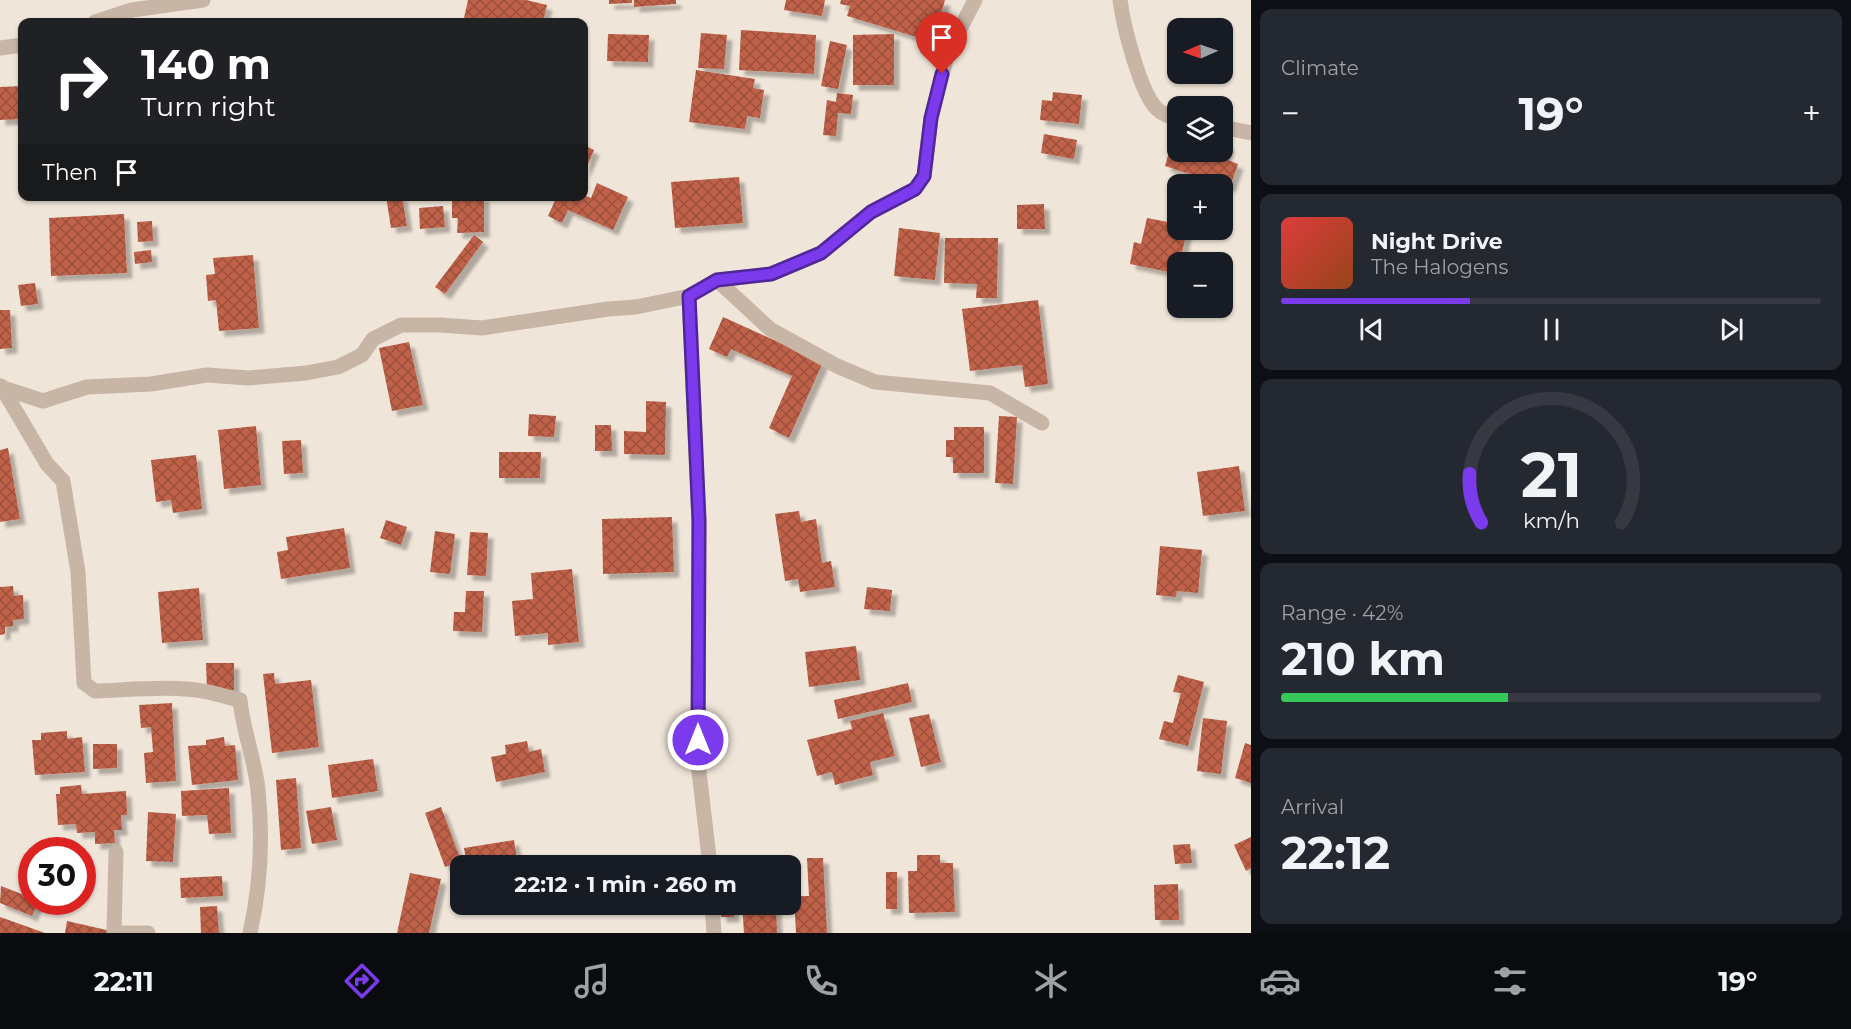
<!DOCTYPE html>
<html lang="en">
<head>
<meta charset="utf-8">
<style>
	:root { --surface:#171b24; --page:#242831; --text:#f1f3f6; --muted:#9ea1a6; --line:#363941; --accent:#7c3aed }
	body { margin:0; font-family:Montserrat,sans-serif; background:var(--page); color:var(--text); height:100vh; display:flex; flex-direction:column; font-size:22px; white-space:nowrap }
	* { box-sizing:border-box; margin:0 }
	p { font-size:20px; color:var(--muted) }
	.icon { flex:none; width:33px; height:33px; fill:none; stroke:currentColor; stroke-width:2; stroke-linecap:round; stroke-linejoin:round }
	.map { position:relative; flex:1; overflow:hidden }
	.details { display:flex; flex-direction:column; gap:9px; padding:9px; background:#0d0f14; width:600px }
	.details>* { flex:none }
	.guide { position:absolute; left:18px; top:18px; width:570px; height:183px; border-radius:12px; box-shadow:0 2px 4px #0004; background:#202124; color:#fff; overflow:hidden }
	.needle { width:39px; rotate:268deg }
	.fabs { position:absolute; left:1167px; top:18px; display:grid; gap:12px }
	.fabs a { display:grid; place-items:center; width:66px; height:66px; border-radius:12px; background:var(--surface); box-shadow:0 2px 4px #0004; font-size:30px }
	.speed { position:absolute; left:18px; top:837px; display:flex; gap:12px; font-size:30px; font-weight:700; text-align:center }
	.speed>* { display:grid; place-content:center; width:78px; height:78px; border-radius:50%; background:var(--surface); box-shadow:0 2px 4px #0004; line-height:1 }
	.speed .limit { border:9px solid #d22; background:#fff; color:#111 }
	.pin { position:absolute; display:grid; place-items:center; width:51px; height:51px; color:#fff; margin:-62px -26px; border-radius:50% 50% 50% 0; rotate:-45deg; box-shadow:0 0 6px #0007 }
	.pin .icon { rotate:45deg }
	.me { position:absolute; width:66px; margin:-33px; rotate:0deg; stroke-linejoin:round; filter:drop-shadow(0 0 4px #0008) }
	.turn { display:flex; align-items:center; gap:21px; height:126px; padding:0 24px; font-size:27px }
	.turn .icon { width:78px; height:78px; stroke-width:2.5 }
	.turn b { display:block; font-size:42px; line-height:51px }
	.then { display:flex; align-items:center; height:57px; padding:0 24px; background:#0003; gap:12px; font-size:22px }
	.big { font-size:45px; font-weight:700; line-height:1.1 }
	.details .card { flex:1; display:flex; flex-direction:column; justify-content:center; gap:9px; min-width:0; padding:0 21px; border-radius:12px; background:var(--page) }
	.details .dial { align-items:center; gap:0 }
	.dial svg { height:156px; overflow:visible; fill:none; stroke:var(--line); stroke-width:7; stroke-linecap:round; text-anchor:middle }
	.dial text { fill:var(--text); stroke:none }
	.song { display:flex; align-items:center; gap:18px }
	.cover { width:72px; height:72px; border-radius:9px; background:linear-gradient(135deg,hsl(0 70% 55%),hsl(20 70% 35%)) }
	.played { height:6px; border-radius:3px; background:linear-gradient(90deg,var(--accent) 35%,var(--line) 35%) }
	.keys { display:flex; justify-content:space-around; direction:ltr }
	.heat { display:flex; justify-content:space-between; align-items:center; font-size:33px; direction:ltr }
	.charge { height:9px; border-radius:4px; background:linear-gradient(90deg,#34c759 42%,var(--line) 0) }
	.trip { position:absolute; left:450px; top:855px; width:351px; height:60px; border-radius:12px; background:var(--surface); box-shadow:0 2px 4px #0004; font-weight:700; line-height:60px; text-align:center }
	.dock { display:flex; height:96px; justify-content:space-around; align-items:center; background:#090b0e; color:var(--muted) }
	.dock .icon { width:42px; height:42px }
	.dock .current { color:var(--accent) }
	.dock b { font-size:27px; color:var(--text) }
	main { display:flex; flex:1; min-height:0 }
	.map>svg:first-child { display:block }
</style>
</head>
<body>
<main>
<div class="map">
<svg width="1251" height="933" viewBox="0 0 1251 933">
	<defs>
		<pattern id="building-cross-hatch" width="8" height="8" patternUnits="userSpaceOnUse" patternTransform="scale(1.5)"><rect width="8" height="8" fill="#c06248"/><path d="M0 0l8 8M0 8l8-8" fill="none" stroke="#9d513c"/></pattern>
		<filter id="shadow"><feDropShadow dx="5.5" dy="5.5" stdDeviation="1.5" flood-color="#0004"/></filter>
	</defs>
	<rect width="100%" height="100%" fill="#f0e5d9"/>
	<path fill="url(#building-cross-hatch)" filter="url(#shadow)" d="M 468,0 L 526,0 L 547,5 L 543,22 L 484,22 L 464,18 Z
		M 609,0 L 632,0 L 632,3 L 609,4 Z
		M 634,0 L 676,0 L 676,4 L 634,7 Z
		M 786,0 L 825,0 L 822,16 L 784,10 Z
		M 841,0 L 945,0 L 937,28 L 924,24 L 920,38 L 847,16 L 850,6 L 840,4 Z
		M 741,30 L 816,35 L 814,74 L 739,70 Z
		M 701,33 L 727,35 L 724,69 L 698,68 Z
		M 608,34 L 649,35 L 648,62 L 607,61 Z
		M 894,34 L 894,85 L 853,85 L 853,35 Z
		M 830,41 L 847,45 L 838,89 L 821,86 Z
		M 696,70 L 755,79 L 753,88 L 764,90 L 760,118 L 747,116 L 745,129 L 689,122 Z
		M 22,86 L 22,119 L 0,120 L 0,87 Z
		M 1053,92 L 1082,95 L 1079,124 L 1040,120 L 1042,100 L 1052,101 Z
		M 837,93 L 853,95 L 851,114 L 838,113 L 836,136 L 823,135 L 827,100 L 836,102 Z
		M 1044,134 L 1077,140 L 1074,159 L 1041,153 Z
		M 1172,141 L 1178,143 L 1178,152 L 1210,153 L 1222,152 L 1222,143 L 1229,145 L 1225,159 L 1238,164 L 1230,187 L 1165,166 Z
		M 584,145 L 594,150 L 584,173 Z
		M 739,177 L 743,223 L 675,228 L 671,182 Z
		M 597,183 L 628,197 L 613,230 L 568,210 L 562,223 L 548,216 L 557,196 L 584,196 L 584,195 L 591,198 Z
		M 386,196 L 402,196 L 407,226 L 391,228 Z
		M 458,196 L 484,196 L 484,232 L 457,233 L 458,218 L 452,218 L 452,198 Z
		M 1044,204 L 1045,229 L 1017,229 L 1017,205 Z
		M 443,206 L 445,227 L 420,229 L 419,208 Z
		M 124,214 L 127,273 L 51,276 L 49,218 Z
		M 1147,218 L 1178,224 L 1178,230 L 1187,230 L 1180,262 L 1178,262 L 1178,274 L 1130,264 L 1134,242 L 1141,244 Z
		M 152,221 L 153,241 L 138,242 L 137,222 Z
		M 899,228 L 940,233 L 935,280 L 894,276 Z
		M 474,235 L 483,242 L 445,294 L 435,287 Z
		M 945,238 L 998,238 L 997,298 L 976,298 L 977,284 L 944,283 Z
		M 151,250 L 152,262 L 135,264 L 134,252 Z
		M 253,255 L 259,328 L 219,331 L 216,300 L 208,301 L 206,275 L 215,274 L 213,258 Z
		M 35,283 L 38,304 L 21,306 L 18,285 Z
		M 1038,300 L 1048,384 L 1025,387 L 1022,365 L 970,371 L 962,309 Z
		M 0,310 L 10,310 L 12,348 L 0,349 Z
		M 723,317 L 823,362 L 789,438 L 769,428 L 792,376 L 731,349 L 727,357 L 709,349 Z
		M 409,342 L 423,405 L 392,411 L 379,348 Z
		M 646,401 L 666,402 L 665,455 L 624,454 L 624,431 L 646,432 Z
		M 529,414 L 556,416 L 554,437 L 528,436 Z
		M 999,416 L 1017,417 L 1013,484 L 995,483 Z
		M 595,425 L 611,425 L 612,451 L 595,451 Z
		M 256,426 L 261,485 L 224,489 L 218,430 Z
		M 954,427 L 984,427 L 984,473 L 953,473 L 953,457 L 946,457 L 946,440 L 954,440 Z
		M 301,440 L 303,473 L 284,474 L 282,441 Z
		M 8,448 L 20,519 L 0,522 L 0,450 Z
		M 499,452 L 541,452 L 540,478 L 499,478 Z
		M 196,455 L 202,509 L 173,513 L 171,500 L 156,502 L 151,460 Z
		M 1239,466 L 1245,511 L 1203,516 L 1197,472 Z
		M 799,511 L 801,522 L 816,519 L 822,563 L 831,561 L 835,587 L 800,592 L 798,579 L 785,581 L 775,514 Z
		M 672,517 L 674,572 L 603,574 L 602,519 Z
		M 386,520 L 407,527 L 401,545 L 380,538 Z
		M 344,528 L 350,568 L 281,579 L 277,552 L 288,550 L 286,537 Z
		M 435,531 L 455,534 L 450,574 L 430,572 Z
		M 470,532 L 488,533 L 486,576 L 467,575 Z
		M 1160,546 L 1202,550 L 1198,593 L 1177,591 L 1176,597 L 1156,595 Z
		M 572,569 L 579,642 L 548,645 L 548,633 L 515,636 L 512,601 L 533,599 L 531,573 Z
		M 13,586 L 14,596 L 23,595 L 24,619 L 13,620 L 13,626 L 5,627 L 5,634 L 0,635 L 0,587 Z
		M 867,587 L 892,590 L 890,611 L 864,609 Z
		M 199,588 L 203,640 L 162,643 L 158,592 Z
		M 466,591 L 484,591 L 482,632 L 453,631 L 454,612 L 465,612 Z
		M 856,646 L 860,680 L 809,687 L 805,652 Z
		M 206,663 L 234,663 L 234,690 L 207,690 Z
		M 274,673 L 275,684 L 311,680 L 319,747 L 272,753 L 263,674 Z
		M 1178,675 L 1204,682 L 1188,746 L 1159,739 L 1164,721 L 1173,723 L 1181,693 L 1173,692 Z
		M 908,683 L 912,702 L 838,719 L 834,700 Z
		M 172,703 L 176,781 L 146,783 L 144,753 L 153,752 L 151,727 L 141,728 L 139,705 Z
		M 883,713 L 895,756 L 870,762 L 873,775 L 835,785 L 832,772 L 817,776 L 807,740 L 852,729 L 850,721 Z
		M 929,714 L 941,762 L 921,767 L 909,718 Z
		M 1203,718 L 1227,721 L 1221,774 L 1197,771 Z
		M 67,731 L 67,739 L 82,737 L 85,772 L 35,775 L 32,740 L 41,740 L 41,733 Z
		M 224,737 L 225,746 L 235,745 L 238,780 L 192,785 L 188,746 L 206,745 L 206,740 Z
		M 527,741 L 529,752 L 541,749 L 545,772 L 496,782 L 491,757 L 506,754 L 505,745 Z
		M 1245,743 L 1251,745 L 1251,783 L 1235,778 Z
		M 93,744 L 117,744 L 117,768 L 93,769 Z
		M 373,759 L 378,791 L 332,798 L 328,765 Z
		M 296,778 L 301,848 L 281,850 L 276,780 Z
		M 81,785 L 82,794 L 126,791 L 127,815 L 121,815 L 122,830 L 114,830 L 115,843 L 95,844 L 95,832 L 77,833 L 76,824 L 58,825 L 56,794 L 60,794 L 60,787 Z
		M 229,788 L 231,833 L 209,834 L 207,815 L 182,816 L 181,791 Z
		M 331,807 L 337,840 L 312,844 L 306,811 Z
		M 441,807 L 461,861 L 445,867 L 425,813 Z
		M 148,812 L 176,814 L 173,862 L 146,861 Z
		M 1251,837 L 1251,868 L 1246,871 L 1234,845 Z
		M 514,840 L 518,866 L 467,866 L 464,848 Z
		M 1190,844 L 1192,863 L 1175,864 L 1173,845 Z
		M 917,855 L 940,855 L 940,863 L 953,863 L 955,912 L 909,913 L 908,871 L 917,871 Z
		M 807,858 L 823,858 L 827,933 L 796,933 L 794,896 L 809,896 Z
		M 886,872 L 897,872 L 897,909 L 886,909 Z
		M 410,873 L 441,879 L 429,933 L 397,933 Z
		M 222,876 L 223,896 L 181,898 L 180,878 Z
		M 1178,884 L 1179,920 L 1155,920 L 1154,885 Z
		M 1,886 L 32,898 L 32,902 L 38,902 L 32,916 L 0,903 Z
		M 720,904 L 733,904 L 734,917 L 721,917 Z
		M 742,904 L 776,904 L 777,933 L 744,933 Z
		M 217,906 L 219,933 L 201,933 L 200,907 Z
		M 0,917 L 45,933 L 0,933 Z
		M 67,921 L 111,931 L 110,933 L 65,933 Z"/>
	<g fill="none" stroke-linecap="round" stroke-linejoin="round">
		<path stroke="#c7b5a6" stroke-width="15" d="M 1120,0 C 1123,24 1140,93 1157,109 C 1162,114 1170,117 1178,118
			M 95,22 L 132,10 L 203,0
			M 0,48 L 22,45
			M 1222,127 L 1251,133
			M 717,280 L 770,329 L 837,366 L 875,382 L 990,393 L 1042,423
			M 1,386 L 47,464 L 63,481 L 78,572 L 84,683 L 95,691 C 129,690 175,685 208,692 C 219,694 229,698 240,700 C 243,731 255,760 258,790 C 263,837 260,888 250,933
			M 0,387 L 43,401 L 87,387 L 151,384 L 207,375 L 249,378 L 306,373 L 338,367 L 362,355 L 373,339 L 401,325 L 440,325 L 482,328 L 608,309 L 636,307 L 689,296
			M 710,866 L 698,763 L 699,521 L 689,296 L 717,280 L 771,274 L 821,253 L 871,212 L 915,189 L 924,176 L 931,118 L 948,52 L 975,0
			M 712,904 L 714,933
			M 114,933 L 116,852
			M 121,933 L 148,933"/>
	</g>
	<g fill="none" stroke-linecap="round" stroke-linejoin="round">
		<g stroke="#51269a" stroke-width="15">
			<path id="route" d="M 698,740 L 699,521 L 689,296 L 717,280 L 771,274 L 821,253 L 871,212 L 915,189 L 924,176 L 931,118 L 942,74"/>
		</g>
		<use href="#route" stroke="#7c3aed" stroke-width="10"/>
	</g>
</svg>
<div class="fabs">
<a><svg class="needle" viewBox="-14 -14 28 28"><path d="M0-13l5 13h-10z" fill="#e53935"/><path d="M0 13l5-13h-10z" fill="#9ea1a6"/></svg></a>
<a><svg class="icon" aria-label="layers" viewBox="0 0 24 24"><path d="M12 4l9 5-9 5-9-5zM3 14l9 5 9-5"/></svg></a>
<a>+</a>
<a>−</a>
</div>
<div class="speed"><div class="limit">30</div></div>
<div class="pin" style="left:942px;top:74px;background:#d93025"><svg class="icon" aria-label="arrive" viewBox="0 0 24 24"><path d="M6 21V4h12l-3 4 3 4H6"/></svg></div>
<svg class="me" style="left:698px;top:740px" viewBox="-20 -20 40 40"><circle r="17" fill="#7c3aed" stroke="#fff" stroke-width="3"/><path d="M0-11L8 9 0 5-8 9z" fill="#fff"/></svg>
<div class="trip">22:12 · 1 min · 260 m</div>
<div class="guide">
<div class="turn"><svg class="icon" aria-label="right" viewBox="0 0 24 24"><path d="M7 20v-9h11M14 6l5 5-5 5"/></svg><div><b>140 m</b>Turn right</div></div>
<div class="then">Then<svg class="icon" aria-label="arrive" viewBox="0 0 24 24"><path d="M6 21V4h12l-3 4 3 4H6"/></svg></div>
</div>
</div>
<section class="details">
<div class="card"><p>Climate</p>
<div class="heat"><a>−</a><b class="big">19°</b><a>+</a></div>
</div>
<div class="card">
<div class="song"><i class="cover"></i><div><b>Night Drive</b><p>The Halogens</p></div></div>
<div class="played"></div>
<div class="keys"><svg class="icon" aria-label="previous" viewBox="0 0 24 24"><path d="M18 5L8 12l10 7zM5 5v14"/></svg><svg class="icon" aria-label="pause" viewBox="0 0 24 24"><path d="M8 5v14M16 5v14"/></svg><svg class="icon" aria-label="next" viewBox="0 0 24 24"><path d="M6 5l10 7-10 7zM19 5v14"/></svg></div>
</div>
<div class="card dial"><svg viewBox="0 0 100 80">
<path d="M14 69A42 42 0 1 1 86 69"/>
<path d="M14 69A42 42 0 0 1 8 44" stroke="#7c3aed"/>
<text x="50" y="56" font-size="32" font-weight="700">21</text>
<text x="50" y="72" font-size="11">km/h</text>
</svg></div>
<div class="card"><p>Range · 42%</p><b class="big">210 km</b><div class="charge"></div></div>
<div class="card"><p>Arrival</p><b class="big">22:12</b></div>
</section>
</main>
<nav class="dock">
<b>22:11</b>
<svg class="icon current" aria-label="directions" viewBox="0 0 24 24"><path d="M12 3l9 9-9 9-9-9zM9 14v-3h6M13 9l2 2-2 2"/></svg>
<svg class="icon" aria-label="music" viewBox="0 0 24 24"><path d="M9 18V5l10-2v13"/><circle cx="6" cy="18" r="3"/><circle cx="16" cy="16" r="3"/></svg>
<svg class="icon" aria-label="phone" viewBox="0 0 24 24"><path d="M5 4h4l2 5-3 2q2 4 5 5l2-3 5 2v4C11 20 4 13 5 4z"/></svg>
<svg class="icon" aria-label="climate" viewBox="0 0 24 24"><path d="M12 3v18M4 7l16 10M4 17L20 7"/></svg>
<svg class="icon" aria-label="car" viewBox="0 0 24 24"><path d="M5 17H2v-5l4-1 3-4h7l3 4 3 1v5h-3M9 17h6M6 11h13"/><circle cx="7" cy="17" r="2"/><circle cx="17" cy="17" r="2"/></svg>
<svg class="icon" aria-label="filters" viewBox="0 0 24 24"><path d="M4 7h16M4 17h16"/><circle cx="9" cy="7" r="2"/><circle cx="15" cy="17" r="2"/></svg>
<b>19°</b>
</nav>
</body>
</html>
